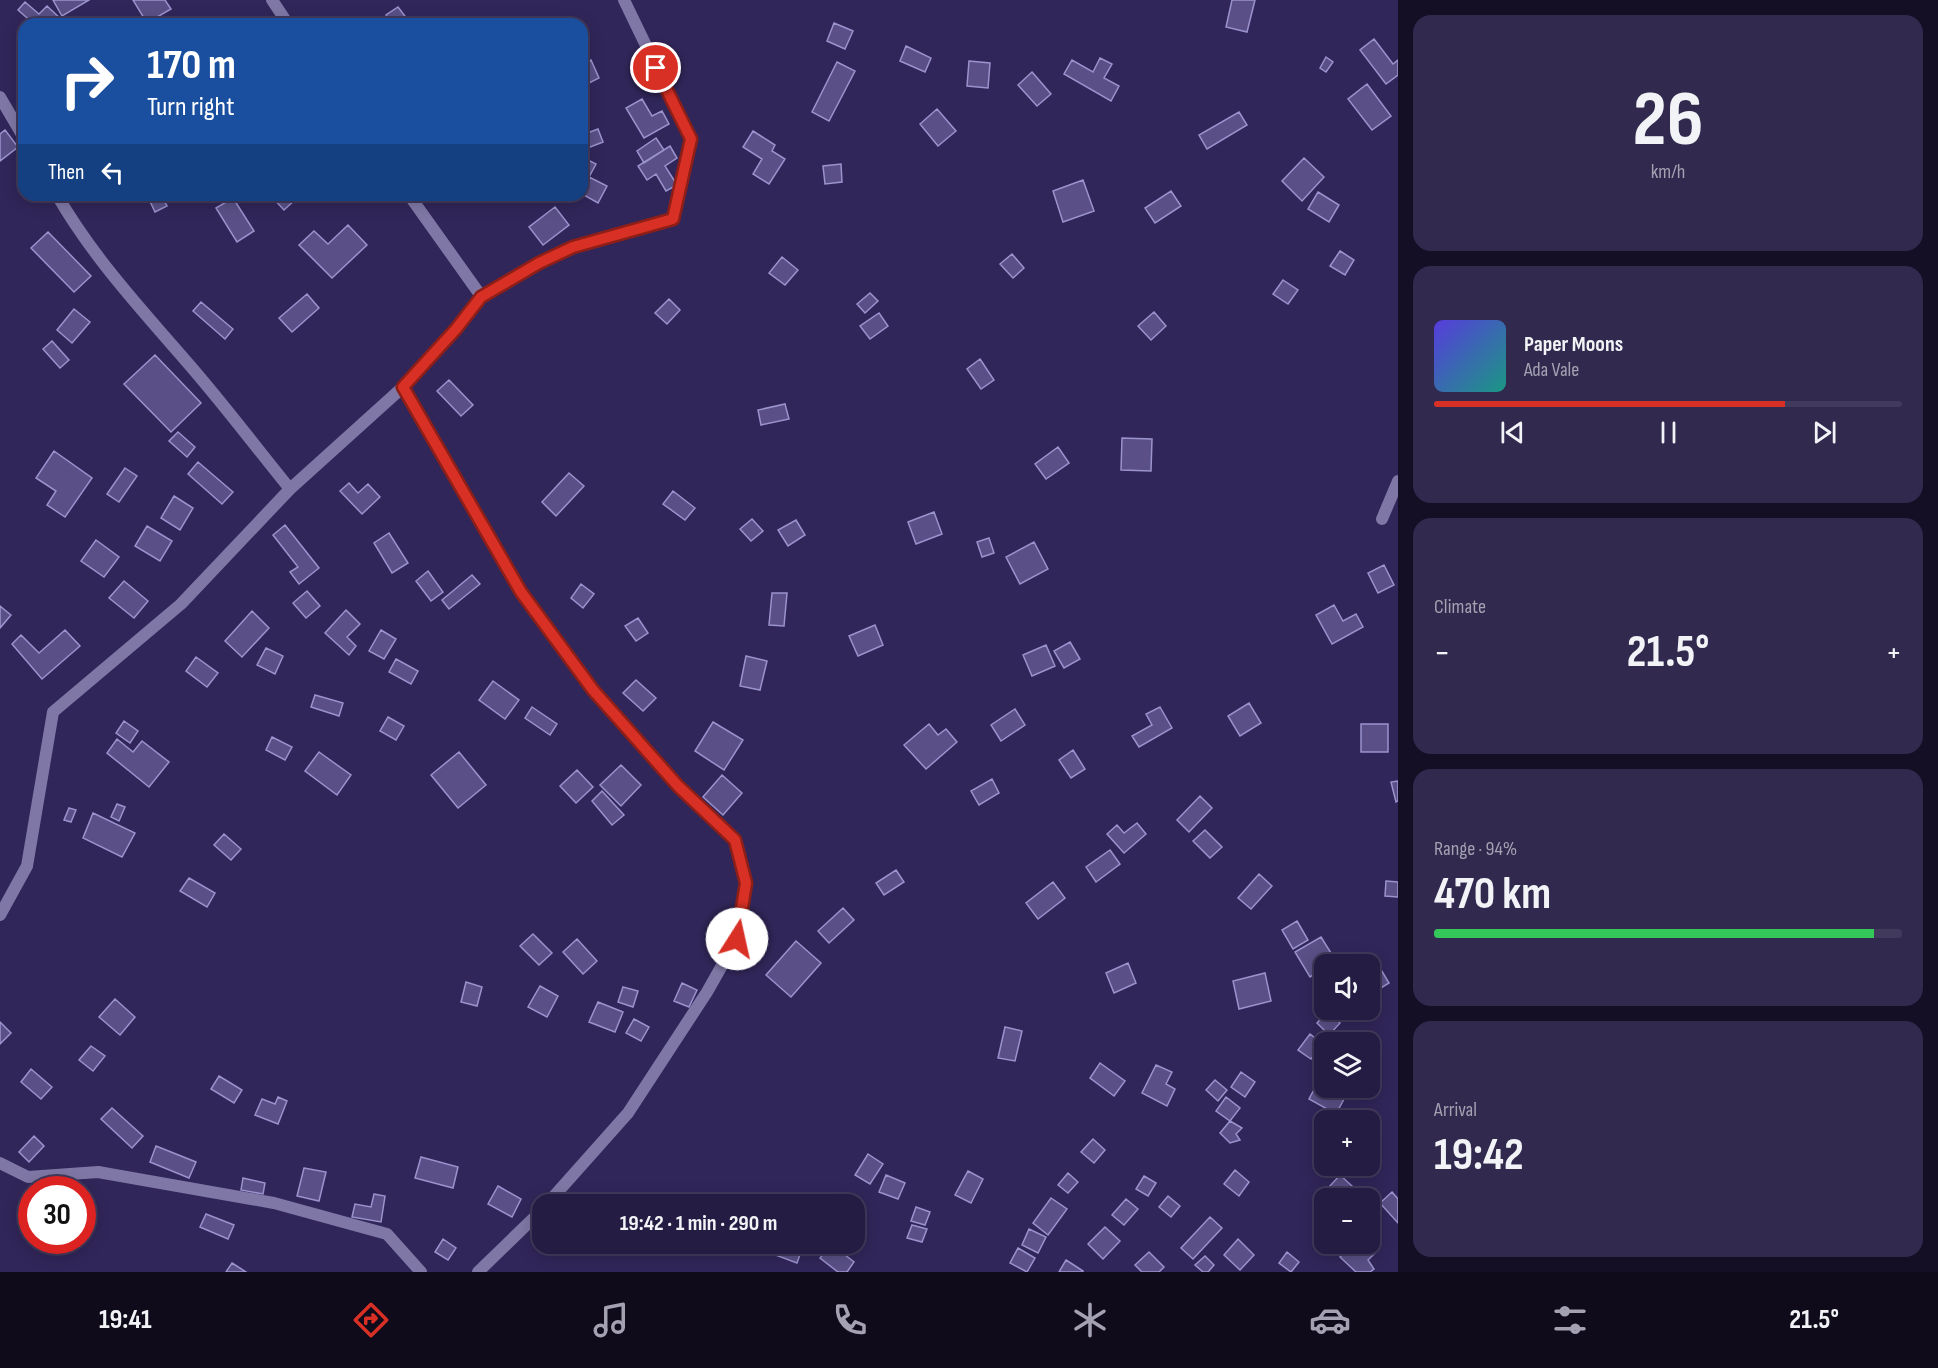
<!DOCTYPE html>
<html lang="en">
<head>
<meta charset="utf-8">
<style>
	:root { --surface:#251c43; --page:#31294e; --text:#f1f3f6; --muted:#a3a1b2; --line:#423a5c; --accent:#d93025 }
	body { margin:0; font-family:"Sofia Sans Condensed",sans-serif; background:var(--page); color:var(--text); height:100vh; display:flex; flex-direction:column; font-size:22px; white-space:nowrap }
	* { box-sizing:border-box; margin:0 }
	p { font-size:20px; color:var(--muted) }
	.icon { flex:none; width:33px; height:33px; fill:none; stroke:currentColor; stroke-width:2; stroke-linecap:round; stroke-linejoin:round }
	.map { position:relative; flex:1; overflow:hidden }
	.sheet { display:flex; flex-direction:column; gap:15px; padding:15px; background:#140f25; width:540px }
	.sheet>* { flex:none }
	.top-card { position:absolute; left:18px; top:18px; width:570px; height:183px; border-radius:18px; box-shadow:0 3px 15px #0003,0 0 0 2px var(--line); background:#1a4fa0; color:#fff; overflow:hidden }
	.buttons { position:absolute; left:1314px; top:954px; display:grid; gap:12px }
	.buttons a { display:grid; place-items:center; width:66px; height:66px; border-radius:12px; background:var(--surface); box-shadow:0 3px 15px #0003,0 0 0 2px var(--line); font-size:30px }
	.speed { position:absolute; left:18px; top:1176px; display:flex; gap:12px; font-size:30px; font-weight:700; text-align:center }
	.speed>* { display:grid; place-content:center; width:78px; height:78px; border-radius:50%; background:var(--surface); box-shadow:0 3px 15px #0003,0 0 0 2px var(--line); line-height:1 }
	.speed .limit { border:9px solid #d22; background:#fff; color:#111 }
	.pin { position:absolute; display:grid; place-items:center; width:51px; height:51px; color:#fff; margin:-26px; border:3px solid #fff; border-radius:50%; box-shadow:0 2px 6px #0007 }
	.me { position:absolute; width:66px; margin:-33px; rotate:10deg; stroke-linejoin:round; filter:drop-shadow(0 0 4px #0008) }
	.turn { display:flex; align-items:center; gap:21px; height:126px; padding:0 30px; font-size:27px }
	.turn .icon { width:78px; height:78px; stroke-width:2.5 }
	.turn b { display:block; font-size:42px; line-height:51px }
	.then { display:flex; align-items:center; height:57px; padding:0 30px; background:#0003; gap:12px; font-size:22px }
	.big { font-size:45px; font-weight:700; line-height:1.1 }
	.sheet .card { flex:1; display:flex; flex-direction:column; justify-content:center; gap:9px; min-width:0; padding:0 21px; border-radius:18px; background:var(--page) }
	.sheet .dial { align-items:center; gap:0 }
	.dial b { font-size:78px; line-height:1 }
	.song { display:flex; align-items:center; gap:18px }
	.cover { width:72px; height:72px; border-radius:9px; background:linear-gradient(135deg,hsl(250 70% 55%),hsl(170 70% 35%)) }
	.played { height:6px; border-radius:3px; background:linear-gradient(90deg,var(--accent) 75%,var(--line) 75%) }
	.keys { display:flex; justify-content:space-around; direction:ltr }
	.heat { display:flex; justify-content:space-between; align-items:center; font-size:33px; direction:ltr }
	.charge { height:9px; border-radius:4px; background:linear-gradient(90deg,#34c759 94%,var(--line) 0) }
	.trip { position:absolute; left:532px; top:1194px; width:333px; height:60px; border-radius:18px; background:var(--surface); box-shadow:0 3px 15px #0003,0 0 0 2px var(--line); font-weight:700; line-height:60px; text-align:center }
	.dock { display:flex; height:96px; justify-content:space-around; align-items:center; background:#0f0b1b; color:var(--muted) }
	.dock .icon { width:42px; height:42px }
	.dock .current { color:var(--accent) }
	.dock b { font-size:27px; color:var(--text) }
	main { display:flex; flex:1; min-height:0 }
	.map>svg:first-child { display:block }
</style>
</head>
<body>
<main>
<div class="map">
<svg width="1398" height="1272" viewBox="0 0 1398 1272">
	<rect width="100%" height="100%" fill="#312659"/>
	<path fill="#5a5087" stroke="#9b93ce" stroke-width="1.5" d="M 53,0 L 89,0 L 62,16 Z
		M 133,0 L 165,0 L 171,9 L 147,23 Z
		M 1232,0 L 1255,0 L 1247,32 L 1226,27 Z
		M 25,2 L 39,14 L 47,6 L 62,20 L 58,24 L 34,24 L 18,10 Z
		M 398,7 L 411,24 L 393,24 L 386,15 Z
		M 834,23 L 853,31 L 845,49 L 827,41 Z
		M 1374,39 L 1393,64 L 1398,60 L 1398,75 L 1386,84 L 1360,50 Z
		M 906,46 L 931,58 L 925,72 L 900,61 Z
		M 1326,57 L 1333,62 L 1326,72 L 1320,68 Z
		M 1100,58 L 1112,64 L 1104,78 L 1119,86 L 1111,101 L 1064,74 L 1072,60 L 1093,72 Z
		M 591,60 L 599,78 L 585,85 L 582,64 Z
		M 969,61 L 990,63 L 988,88 L 967,86 Z
		M 837,62 L 855,71 L 829,121 L 812,112 Z
		M 1032,72 L 1051,94 L 1037,106 L 1018,85 Z
		M 1367,84 L 1391,116 L 1372,130 L 1348,99 Z
		M 642,99 L 652,116 L 662,111 L 669,124 L 644,138 L 626,108 Z
		M 937,109 L 956,131 L 938,146 L 920,124 Z
		M 1239,112 L 1247,125 L 1207,149 L 1199,135 Z
		M 598,129 L 603,142 L 585,149 L 582,135 Z
		M 5,130 L 18,147 L 0,161 L 0,134 Z
		M 753,131 L 775,145 L 772,151 L 785,159 L 769,184 L 753,174 L 762,159 L 743,147 Z
		M 656,138 L 664,150 L 644,163 L 637,151 Z
		M 670,146 L 677,158 L 665,166 L 677,185 L 666,191 L 656,174 L 647,180 L 638,166 Z
		M 582,157 L 596,164 L 589,177 L 582,173 Z
		M 1304,158 L 1324,177 L 1302,201 L 1282,181 Z
		M 841,164 L 842,182 L 825,184 L 823,166 Z
		M 589,177 L 607,186 L 598,203 L 582,194 Z
		M 1083,180 L 1094,211 L 1063,222 L 1053,191 Z
		M 1171,191 L 1181,206 L 1155,223 L 1145,208 Z
		M 1318,192 L 1339,205 L 1329,222 L 1308,209 Z
		M 147,195 L 161,195 L 167,206 L 155,212 Z
		M 270,195 L 294,195 L 297,198 L 284,210 Z
		M 233,198 L 254,231 L 237,242 L 216,208 Z
		M 555,207 L 569,225 L 543,245 L 529,227 Z
		M 348,225 L 367,245 L 332,278 L 299,245 L 314,231 L 328,244 Z
		M 48,232 L 91,276 L 74,292 L 31,248 Z
		M 1340,251 L 1354,260 L 1345,275 L 1330,266 Z
		M 1012,254 L 1024,268 L 1013,278 L 1000,264 Z
		M 782,257 L 798,270 L 785,285 L 769,273 Z
		M 1283,280 L 1298,290 L 1288,304 L 1273,294 Z
		M 870,293 L 878,301 L 865,313 L 857,304 Z
		M 307,294 L 319,308 L 292,332 L 279,318 Z
		M 669,299 L 680,310 L 667,324 L 655,313 Z
		M 201,302 L 233,329 L 225,339 L 193,311 Z
		M 74,309 L 90,322 L 72,343 L 57,330 Z
		M 1154,312 L 1166,326 L 1151,340 L 1138,326 Z
		M 879,313 L 888,326 L 870,339 L 860,326 Z
		M 52,341 L 69,360 L 60,368 L 43,349 Z
		M 155,355 L 201,403 L 171,432 L 124,384 Z
		M 980,359 L 994,380 L 981,389 L 967,369 Z
		M 449,380 L 473,405 L 461,416 L 437,391 Z
		M 785,404 L 789,419 L 761,425 L 758,410 Z
		M 178,432 L 195,447 L 187,457 L 169,441 Z
		M 1122,438 L 1152,439 L 1151,471 L 1121,470 Z
		M 1058,447 L 1069,463 L 1046,479 L 1035,464 Z
		M 54,451 L 92,478 L 65,517 L 47,505 L 56,491 L 36,478 Z
		M 198,462 L 233,492 L 222,504 L 188,474 Z
		M 125,468 L 137,476 L 119,502 L 107,494 Z
		M 569,473 L 584,486 L 556,516 L 542,502 Z
		M 349,483 L 358,493 L 368,484 L 380,497 L 362,514 L 340,491 Z
		M 673,491 L 695,508 L 685,520 L 663,504 Z
		M 174,496 L 193,508 L 180,530 L 161,518 Z
		M 934,512 L 942,534 L 916,544 L 908,522 Z
		M 752,519 L 763,531 L 751,541 L 740,529 Z
		M 796,520 L 805,535 L 788,546 L 778,530 Z
		M 285,525 L 319,568 L 299,584 L 290,572 L 298,567 L 273,535 Z
		M 147,526 L 172,541 L 160,561 L 135,546 Z
		M 389,533 L 408,563 L 392,573 L 374,543 Z
		M 989,538 L 994,553 L 982,557 L 977,542 Z
		M 96,540 L 119,557 L 104,577 L 81,561 Z
		M 1034,542 L 1048,569 L 1020,584 L 1006,557 Z
		M 1384,565 L 1394,585 L 1378,593 L 1368,573 Z
		M 428,571 L 443,592 L 431,601 L 416,581 Z
		M 472,575 L 480,584 L 449,609 L 442,600 Z
		M 124,581 L 148,601 L 134,618 L 109,598 Z
		M 581,584 L 594,594 L 583,608 L 571,598 Z
		M 307,591 L 320,606 L 306,618 L 293,603 Z
		M 772,593 L 787,593 L 784,626 L 769,625 Z
		M 1334,605 L 1343,621 L 1356,614 L 1363,627 L 1332,644 L 1316,615 Z
		M 0,606 L 11,615 L 0,628 Z
		M 346,610 L 360,624 L 347,637 L 356,646 L 349,655 L 325,633 Z
		M 252,611 L 269,628 L 242,657 L 225,641 Z
		M 638,618 L 648,633 L 636,641 L 625,626 Z
		M 875,625 L 883,645 L 858,656 L 849,636 Z
		M 65,630 L 80,646 L 42,679 L 12,644 L 21,635 L 39,653 Z
		M 381,630 L 396,639 L 384,659 L 369,651 Z
		M 1070,642 L 1080,659 L 1064,668 L 1054,651 Z
		M 1046,645 L 1055,666 L 1032,676 L 1023,655 Z
		M 266,648 L 283,656 L 275,674 L 257,665 Z
		M 746,656 L 767,661 L 760,690 L 740,686 Z
		M 196,657 L 218,673 L 207,687 L 186,671 Z
		M 396,659 L 418,671 L 411,684 L 389,672 Z
		M 636,680 L 656,698 L 643,711 L 623,693 Z
		M 493,681 L 519,700 L 505,719 L 479,700 Z
		M 315,695 L 343,703 L 339,716 L 311,707 Z
		M 1249,703 L 1261,723 L 1240,736 L 1228,716 Z
		M 532,707 L 557,724 L 550,735 L 525,718 Z
		M 1160,707 L 1172,728 L 1139,747 L 1132,736 L 1152,725 L 1146,714 Z
		M 1015,709 L 1025,725 L 1001,741 L 991,725 Z
		M 388,717 L 404,726 L 396,740 L 380,731 Z
		M 124,721 L 138,731 L 130,743 L 116,733 Z
		M 713,722 L 743,740 L 724,770 L 695,751 Z
		M 929,724 L 938,735 L 946,729 L 957,742 L 926,769 L 904,745 Z
		M 1361,724 L 1388,724 L 1388,752 L 1361,752 Z
		M 272,737 L 292,747 L 285,760 L 266,750 Z
		M 117,739 L 133,752 L 142,741 L 169,762 L 149,787 L 107,753 Z
		M 1073,750 L 1085,769 L 1071,778 L 1059,760 Z
		M 319,752 L 351,775 L 337,795 L 305,771 Z
		M 459,752 L 486,785 L 458,808 L 431,775 Z
		M 621,765 L 641,785 L 621,806 L 600,785 Z
		M 577,770 L 593,787 L 576,803 L 560,786 Z
		M 722,775 L 742,793 L 723,815 L 703,797 Z
		M 992,779 L 999,793 L 979,805 L 971,791 Z
		M 1398,781 L 1398,801 L 1396,802 L 1391,782 Z
		M 602,791 L 624,815 L 612,825 L 592,801 Z
		M 1200,796 L 1212,808 L 1189,832 L 1177,820 Z
		M 117,804 L 125,807 L 119,821 L 111,817 Z
		M 69,808 L 76,810 L 71,822 L 64,820 Z
		M 93,813 L 135,833 L 122,857 L 83,838 Z
		M 1137,823 L 1146,834 L 1124,853 L 1107,834 L 1117,825 L 1124,833 Z
		M 1205,830 L 1222,847 L 1210,858 L 1193,841 Z
		M 224,834 L 241,849 L 231,860 L 214,845 Z
		M 1110,850 L 1120,864 L 1096,882 L 1086,867 Z
		M 896,870 L 904,882 L 884,895 L 876,883 Z
		M 1259,874 L 1272,886 L 1251,909 L 1238,898 Z
		M 189,878 L 215,893 L 207,907 L 180,891 Z
		M 1386,881 L 1398,882 L 1398,897 L 1385,896 Z
		M 1053,882 L 1065,898 L 1038,919 L 1026,903 Z
		M 843,908 L 854,920 L 829,943 L 818,931 Z
		M 1297,921 L 1308,940 L 1293,949 L 1282,930 Z
		M 533,934 L 552,953 L 539,965 L 520,946 Z
		M 1321,937 L 1336,961 L 1324,964 L 1324,968 L 1310,977 L 1295,952 Z
		M 577,939 L 597,961 L 583,974 L 563,952 Z
		M 796,941 L 821,963 L 791,997 L 766,975 Z
		M 1128,963 L 1136,983 L 1114,993 L 1106,973 Z
		M 1380,968 L 1389,983 L 1373,993 L 1370,988 L 1370,974 Z
		M 1265,973 L 1271,1001 L 1239,1009 L 1233,981 Z
		M 466,982 L 482,987 L 477,1006 L 461,1002 Z
		M 682,983 L 697,990 L 689,1007 L 674,1001 Z
		M 540,986 L 558,996 L 547,1017 L 528,1007 Z
		M 623,987 L 638,991 L 633,1007 L 618,1002 Z
		M 115,999 L 135,1017 L 120,1035 L 99,1017 Z
		M 598,1002 L 623,1012 L 615,1032 L 589,1022 Z
		M 1328,1011 L 1340,1023 L 1329,1035 L 1317,1023 Z
		M 634,1019 L 649,1027 L 641,1041 L 626,1033 Z
		M 0,1022 L 11,1033 L 0,1044 Z
		M 1005,1027 L 1022,1031 L 1015,1061 L 998,1058 Z
		M 1340,1033 L 1351,1042 L 1331,1042 Z
		M 1310,1034 L 1323,1044 L 1311,1059 L 1298,1050 Z
		M 91,1046 L 105,1056 L 93,1071 L 79,1060 Z
		M 1100,1063 L 1125,1081 L 1114,1096 L 1090,1078 Z
		M 1156,1065 L 1172,1072 L 1166,1084 L 1175,1089 L 1167,1106 L 1142,1093 Z
		M 31,1069 L 52,1087 L 41,1099 L 21,1082 Z
		M 1241,1072 L 1255,1082 L 1245,1097 L 1231,1087 Z
		M 219,1076 L 242,1090 L 234,1103 L 211,1089 Z
		M 1215,1080 L 1227,1090 L 1218,1101 L 1206,1090 Z
		M 1317,1084 L 1344,1099 L 1336,1114 L 1309,1099 Z
		M 278,1097 L 287,1101 L 278,1124 L 255,1115 L 262,1099 L 275,1104 Z
		M 1226,1097 L 1240,1108 L 1230,1121 L 1216,1111 Z
		M 112,1108 L 143,1136 L 132,1148 L 101,1119 Z
		M 1230,1121 L 1242,1128 L 1236,1134 L 1240,1140 L 1230,1143 L 1220,1133 Z
		M 34,1136 L 44,1146 L 29,1162 L 19,1152 Z
		M 1093,1139 L 1105,1150 L 1094,1163 L 1081,1152 Z
		M 156,1146 L 196,1162 L 189,1178 L 150,1162 Z
		M 868,1154 L 883,1164 L 870,1184 L 855,1175 Z
		M 421,1157 L 458,1167 L 453,1188 L 415,1178 Z
		M 304,1168 L 326,1172 L 319,1201 L 297,1196 Z
		M 1235,1170 L 1249,1182 L 1239,1196 L 1224,1184 Z
		M 968,1171 L 983,1179 L 971,1203 L 955,1195 Z
		M 1068,1173 L 1078,1182 L 1068,1193 L 1058,1185 Z
		M 886,1175 L 905,1183 L 898,1199 L 879,1192 Z
		M 1340,1175 L 1352,1186 L 1340,1198 L 1329,1187 Z
		M 1144,1176 L 1156,1183 L 1148,1196 L 1136,1189 Z
		M 243,1178 L 265,1183 L 263,1194 L 241,1190 Z
		M 498,1186 L 521,1199 L 512,1217 L 488,1204 Z
		M 1392,1192 L 1398,1199 L 1398,1223 L 1380,1203 Z
		M 374,1194 L 385,1196 L 381,1222 L 352,1217 L 355,1204 L 371,1207 Z
		M 1168,1196 L 1180,1206 L 1171,1217 L 1159,1207 Z
		M 1051,1198 L 1067,1209 L 1048,1235 L 1033,1223 Z
		M 1126,1199 L 1138,1209 L 1124,1225 L 1112,1215 Z
		M 916,1207 L 930,1212 L 925,1225 L 911,1221 Z
		M 206,1214 L 234,1225 L 228,1239 L 200,1227 Z
		M 1210,1217 L 1222,1228 L 1193,1259 L 1181,1248 Z
		M 912,1225 L 927,1229 L 922,1242 L 907,1238 Z
		M 1105,1227 L 1120,1241 L 1103,1259 L 1088,1244 Z
		M 1029,1229 L 1046,1237 L 1038,1253 L 1022,1245 Z
		M 443,1239 L 456,1248 L 448,1260 L 435,1252 Z
		M 1238,1239 L 1254,1255 L 1240,1270 L 1224,1255 Z
		M 764,1244 L 788,1244 L 802,1249 L 797,1263 L 762,1250 Z
		M 831,1244 L 854,1262 L 847,1272 L 838,1272 L 820,1258 Z
		M 1353,1244 L 1366,1244 L 1376,1252 L 1368,1260 L 1374,1269 L 1370,1272 L 1356,1272 L 1340,1257 Z
		M 1018,1248 L 1035,1258 L 1027,1272 L 1010,1263 Z
		M 1149,1252 L 1164,1267 L 1159,1272 L 1142,1272 L 1135,1265 Z
		M 1287,1252 L 1299,1262 L 1291,1272 L 1279,1263 Z
		M 1205,1256 L 1214,1265 L 1208,1272 L 1203,1272 L 1195,1265 Z
		M 1066,1260 L 1083,1271 L 1083,1272 L 1059,1272 Z
		M 232,1263 L 246,1272 L 226,1272 Z"/>
	<g fill="none" stroke-linecap="round" stroke-linejoin="round">
		<path stroke="#7f78a6" stroke-width="12" d="M 272,0 L 288,24
			M 0,97 L 24,138
			M 57,195 C 92,256 140,308 186,361 C 222,402 255,446 290,489
			M 409,195 L 481,296
			M 403,387 L 521,592 L 593,690 L 678,786 L 735,840 L 746,883 L 737,939 L 707,992 L 628,1113 L 547,1204
			M 1382,519 L 1398,481
			M 0,915 L 27,866 L 53,712 L 181,604 L 290,489 L 403,387 L 456,329 L 481,296 L 539,263 L 573,247 L 673,219 L 691,139 L 624,0
			M 0,1163 L 28,1177 L 98,1172 L 274,1203 L 387,1234 L 421,1272
			M 478,1272 L 543,1209"/>
	</g>
	<g fill="none" stroke-linecap="round" stroke-linejoin="round">
		<g stroke="#8d1f18" stroke-width="15">
			<path id="route" d="M 656,68 L 691,139 L 673,219 L 573,247 L 539,263 L 481,297 L 456,329 L 403,387 L 521,592 L 593,690 L 678,786 L 735,840 L 746,883 L 737,939"/>
		</g>
		<use href="#route" stroke="#d93025" stroke-width="10"/>
	</g>
</svg>
<div class="buttons">
<a><svg class="icon" aria-label="sound" viewBox="0 0 24 24"><path d="M4 9h4l5-4v14l-5-4H4zM17 9q2 3 0 6"/></svg></a>
<a><svg class="icon" aria-label="layers" viewBox="0 0 24 24"><path d="M12 4l9 5-9 5-9-5zM3 14l9 5 9-5"/></svg></a>
<a>+</a>
<a>−</a>
</div>
<div class="speed"><div class="limit">30</div></div>
<div class="pin" style="left:656px;top:68px;background:#d93025"><svg class="icon" aria-label="arrive" viewBox="0 0 24 24"><path d="M6 21V4h12l-3 4 3 4H6"/></svg></div>
<svg class="me" style="left:737px;top:939px" viewBox="-20 -20 40 40"><circle r="19" fill="#fff"/><path d="M0-13L10 11 0 6-10 11z" fill="#d93025"/></svg>
<div class="trip">19:42 · 1 min · 290 m</div>
<div class="top-card">
<div class="turn"><svg class="icon" aria-label="right" viewBox="0 0 24 24"><path d="M7 20v-9h11M14 6l5 5-5 5"/></svg><div><b>170 m</b>Turn right</div></div>
<div class="then">Then<svg class="icon" aria-label="left" viewBox="0 0 24 24"><path d="M17 20v-9H6M10 6l-5 5 5 5"/></svg></div>
</div>
</div>
<section class="sheet">
<div class="card dial"><b>26</b><p>km/h</p></div>
<div class="card">
<div class="song"><i class="cover"></i><div><b>Paper Moons</b><p>Ada Vale</p></div></div>
<div class="played"></div>
<div class="keys"><svg class="icon" aria-label="previous" viewBox="0 0 24 24"><path d="M18 5L8 12l10 7zM5 5v14"/></svg><svg class="icon" aria-label="pause" viewBox="0 0 24 24"><path d="M8 5v14M16 5v14"/></svg><svg class="icon" aria-label="next" viewBox="0 0 24 24"><path d="M6 5l10 7-10 7zM19 5v14"/></svg></div>
</div>
<div class="card"><p>Climate</p>
<div class="heat"><a>−</a><b class="big">21.5°</b><a>+</a></div>
</div>
<div class="card"><p>Range · 94%</p><b class="big">470 km</b><div class="charge"></div></div>
<div class="card"><p>Arrival</p><b class="big">19:42</b></div>
</section>
</main>
<nav class="dock">
<b>19:41</b>
<svg class="icon current" aria-label="directions" viewBox="0 0 24 24"><path d="M12 3l9 9-9 9-9-9zM9 14v-3h6M13 9l2 2-2 2"/></svg>
<svg class="icon" aria-label="music" viewBox="0 0 24 24"><path d="M9 18V5l10-2v13"/><circle cx="6" cy="18" r="3"/><circle cx="16" cy="16" r="3"/></svg>
<svg class="icon" aria-label="phone" viewBox="0 0 24 24"><path d="M5 4h4l2 5-3 2q2 4 5 5l2-3 5 2v4C11 20 4 13 5 4z"/></svg>
<svg class="icon" aria-label="climate" viewBox="0 0 24 24"><path d="M12 3v18M4 7l16 10M4 17L20 7"/></svg>
<svg class="icon" aria-label="car" viewBox="0 0 24 24"><path d="M5 17H2v-5l4-1 3-4h7l3 4 3 1v5h-3M9 17h6M6 11h13"/><circle cx="7" cy="17" r="2"/><circle cx="17" cy="17" r="2"/></svg>
<svg class="icon" aria-label="filters" viewBox="0 0 24 24"><path d="M4 7h16M4 17h16"/><circle cx="9" cy="7" r="2"/><circle cx="15" cy="17" r="2"/></svg>
<b>21.5°</b>
</nav>
</body>
</html>
